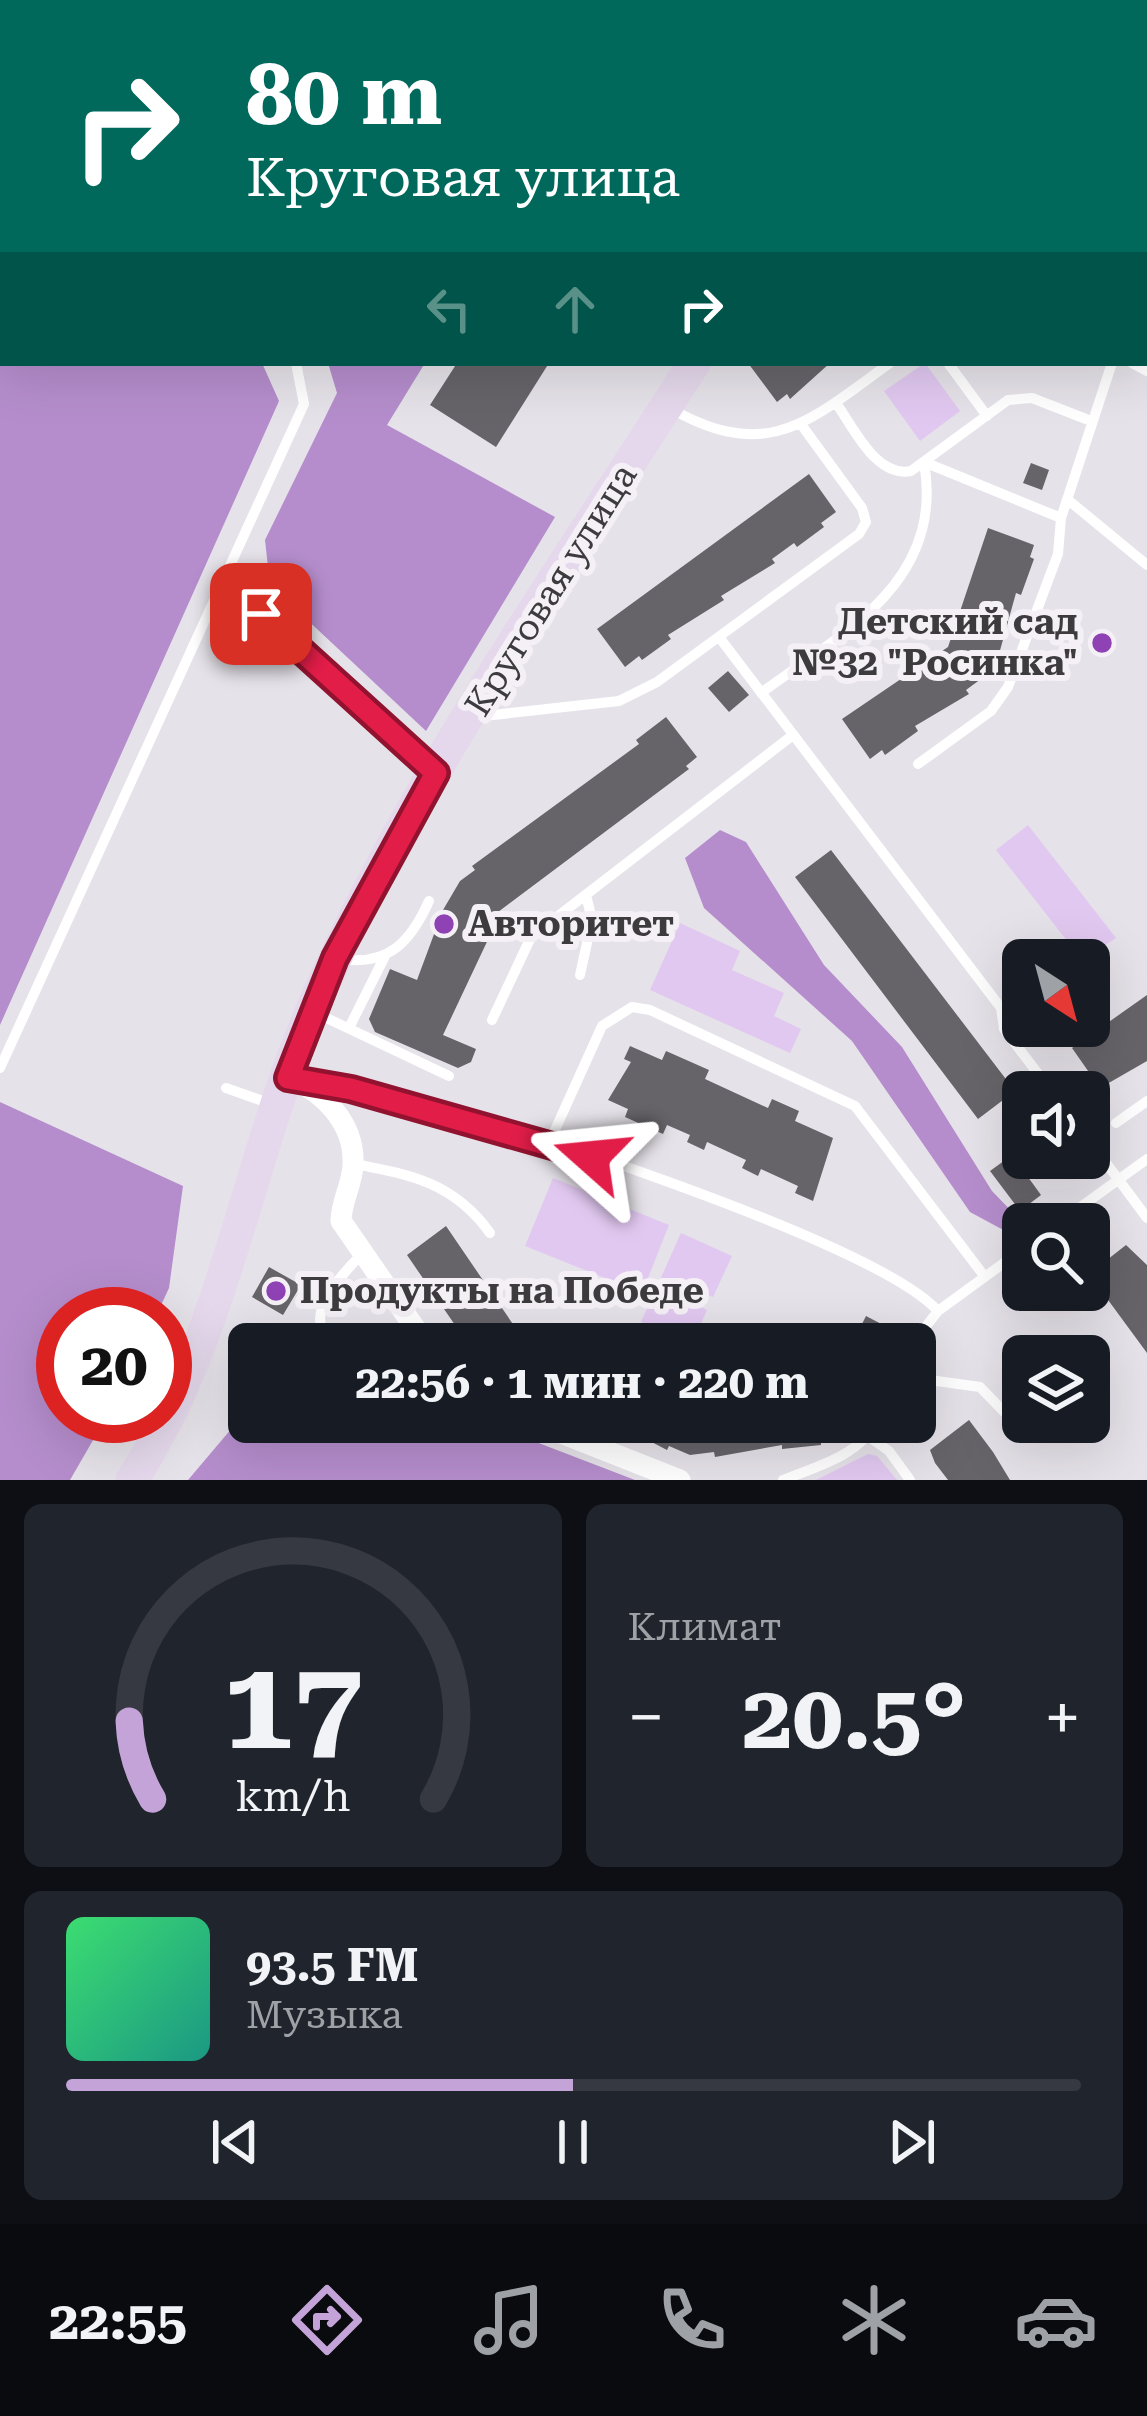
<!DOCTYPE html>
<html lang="ru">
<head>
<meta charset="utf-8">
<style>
	:root { --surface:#171b24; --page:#20242c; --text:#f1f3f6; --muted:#9ea1a6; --line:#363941; --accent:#c4a3d8 }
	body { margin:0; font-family:"Roboto Serif",serif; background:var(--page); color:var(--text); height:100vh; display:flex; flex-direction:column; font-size:45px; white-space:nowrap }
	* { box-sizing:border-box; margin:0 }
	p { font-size:39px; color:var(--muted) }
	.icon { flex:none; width:66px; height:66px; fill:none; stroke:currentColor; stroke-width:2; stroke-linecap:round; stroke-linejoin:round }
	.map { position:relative; height:1480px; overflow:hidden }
	.drawer { display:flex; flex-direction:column; gap:24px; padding:24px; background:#0d0f14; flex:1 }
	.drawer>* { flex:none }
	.top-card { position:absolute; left:0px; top:0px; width:1149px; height:366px; box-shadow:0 12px 48px #0002; background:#00695c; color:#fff; overflow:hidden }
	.needle { width:78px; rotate:144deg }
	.tools { position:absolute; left:1002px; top:939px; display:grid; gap:24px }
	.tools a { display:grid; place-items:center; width:108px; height:108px; border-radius:18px; background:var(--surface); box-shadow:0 12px 48px #0002; font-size:60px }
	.speed { position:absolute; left:36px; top:1287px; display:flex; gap:24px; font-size:60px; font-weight:700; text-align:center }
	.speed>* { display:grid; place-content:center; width:156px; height:156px; border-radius:50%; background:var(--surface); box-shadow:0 12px 48px #0002; line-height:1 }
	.speed .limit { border:18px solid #d22; background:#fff; color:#111 }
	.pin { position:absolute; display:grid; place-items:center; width:102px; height:102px; color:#fff; margin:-51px; border-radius:24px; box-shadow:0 6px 18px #0006 }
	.me { position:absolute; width:132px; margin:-66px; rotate:288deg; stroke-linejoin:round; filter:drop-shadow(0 0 9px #0008) }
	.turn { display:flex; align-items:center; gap:42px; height:252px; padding:0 48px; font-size:54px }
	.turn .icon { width:156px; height:156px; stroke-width:2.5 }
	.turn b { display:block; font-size:84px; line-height:102px }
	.lanes { display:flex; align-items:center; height:114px; padding:0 48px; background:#0003; justify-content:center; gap:60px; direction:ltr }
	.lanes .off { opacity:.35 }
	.big { font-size:90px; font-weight:700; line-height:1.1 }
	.drawer .tile { flex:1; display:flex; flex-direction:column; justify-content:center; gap:18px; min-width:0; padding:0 42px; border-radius:18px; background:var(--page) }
	.drawer .dial { align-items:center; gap:0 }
	.dial svg { height:312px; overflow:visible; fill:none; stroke:var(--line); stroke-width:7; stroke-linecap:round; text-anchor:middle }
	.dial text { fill:var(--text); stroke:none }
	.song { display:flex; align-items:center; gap:36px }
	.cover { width:144px; height:144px; border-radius:18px; background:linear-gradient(135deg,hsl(140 70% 55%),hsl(170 70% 35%)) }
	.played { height:12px; border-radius:6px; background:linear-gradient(90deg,var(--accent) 50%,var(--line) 50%) }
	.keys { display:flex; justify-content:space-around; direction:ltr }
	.heat { display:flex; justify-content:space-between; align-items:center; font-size:66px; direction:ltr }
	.drawer .tiles { flex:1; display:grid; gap:24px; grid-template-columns:1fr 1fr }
	.tile:last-child { grid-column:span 2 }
	.trip { position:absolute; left:228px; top:1323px; width:708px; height:120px; border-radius:18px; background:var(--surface); box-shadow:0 12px 48px #0002; font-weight:700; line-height:120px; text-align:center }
	.dock { display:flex; height:192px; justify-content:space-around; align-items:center; background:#090b0e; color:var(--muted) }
	.dock .icon { width:84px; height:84px }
	.dock .selected { color:var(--accent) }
	.dock b { font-size:54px; color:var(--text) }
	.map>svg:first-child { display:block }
</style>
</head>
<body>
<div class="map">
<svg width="1147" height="1480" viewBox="0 0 1147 1480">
	<rect width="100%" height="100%" fill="#e6e2e9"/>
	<path fill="#e1c8f0" d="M 426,0 L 1037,0 L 1039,3 L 428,3 Z
		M 925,363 L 960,411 L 920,441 L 884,391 Z
		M 1028,825 L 1116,938 L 1082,960 L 996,850 Z
		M 680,923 L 740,951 L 732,970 L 784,993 L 774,1016 L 801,1029 L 790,1053 L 650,990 Z
		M 553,1178 L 669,1225 L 642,1293 L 525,1246 Z
		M 681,1233 L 732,1256 L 713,1297 L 679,1283 L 674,1295 L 707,1310 L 692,1344 L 641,1322 Z
		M 868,1454 L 877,1456 L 897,1480 L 816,1480 Z"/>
	<path fill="#b58dcc" d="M 198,0 L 426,0 L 428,3 L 197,3 Z
		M 0,172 L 3,363 L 262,363 L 279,401 L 0,1025 Z
		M 328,363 L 425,363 L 387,425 L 555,517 L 426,731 L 270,585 L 265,540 L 337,393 Z
		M 720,830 L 746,842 L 824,965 L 902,1047 L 992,1191 L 1021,1221 L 1007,1232 L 970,1212 L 852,1041 L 704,908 L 685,858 Z
		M 0,1102 L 183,1186 L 169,1288 L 157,1314 L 63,1314 L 63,1416 L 107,1416 L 70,1480 L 0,1480 Z
		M 249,1408 L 249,1422 L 484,1422 L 635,1480 L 188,1480 Z"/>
	<path fill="#676469" d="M 457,363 L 549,363 L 496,447 L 430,405 Z
		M 748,363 L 830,363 L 790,399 L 787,394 L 777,402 Z
		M 1031,463 L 1049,470 L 1042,490 L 1023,483 Z
		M 809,474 L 836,512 L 821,523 L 824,527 L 797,547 L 794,543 L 772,559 L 775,563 L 721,596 L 724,600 L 668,635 L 671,639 L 642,660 L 639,656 L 625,667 L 597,629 Z
		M 988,528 L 1034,545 L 1030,557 L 1034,559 L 1021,595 L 1016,593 L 999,654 L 994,652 L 985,676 L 966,690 L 969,694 L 915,726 L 918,731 L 885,755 L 882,750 L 870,759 L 842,719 L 948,647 Z
		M 728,671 L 749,695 L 729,712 L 708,688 Z
		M 666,717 L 697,757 L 686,766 L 689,769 L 494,915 L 489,927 L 493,929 L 443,1035 L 476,1049 L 471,1062 L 458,1068 L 375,1032 L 369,1019 L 390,969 L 417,980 L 443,910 L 460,881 L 475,870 L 472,866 L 639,744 L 636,740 Z
		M 831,850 L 1015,1091 L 978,1119 L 795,877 Z
		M 1147,995 L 1147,1061 L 1100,1088 L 1072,1048 Z
		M 630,1046 L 662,1060 L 666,1051 L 709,1070 L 705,1079 L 768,1108 L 772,1099 L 799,1111 L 795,1121 L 833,1138 L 813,1201 L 795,1193 L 798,1186 L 761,1169 L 758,1176 L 742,1168 L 746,1160 L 707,1142 L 704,1150 L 687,1142 L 690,1135 L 667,1125 L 663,1134 L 625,1117 L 628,1109 L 608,1100 L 631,1062 L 624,1059 Z
		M 1012,1155 L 1041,1195 L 1020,1211 L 990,1171 Z
		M 446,1226 L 519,1333 L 559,1344 L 468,1344 L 407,1255 Z
		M 1126,1245 L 1147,1265 L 1147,1353 L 1089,1274 Z
		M 269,1267 L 301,1285 L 283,1315 L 252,1297 Z
		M 866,1316 L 891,1329 L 884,1344 L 854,1340 Z
		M 969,1420 L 993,1452 L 1010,1480 L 948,1480 L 935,1463 L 930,1450 Z
		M 613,1422 L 832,1422 L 833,1439 L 821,1440 L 821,1445 L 782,1449 L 782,1445 L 715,1457 L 714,1452 L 690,1455 L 669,1446 L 667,1450 Z"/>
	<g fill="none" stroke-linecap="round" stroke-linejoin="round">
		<path stroke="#fff" stroke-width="10" d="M 0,131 L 3,134
			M 1146,278 L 1147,279
			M 1146,297 L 1147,295
			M 948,363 L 987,416
			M 1132,363 L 1147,371
			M 836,403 C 854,428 876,478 911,471 L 1008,400 L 1032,398 L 1091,421
			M 668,407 C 768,465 809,421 890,363
			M 924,462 L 1061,518
			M 1067,499 L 1147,565
			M 226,583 L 432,770
			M 719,637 L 1001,1008 L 1004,1029 L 1052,1092
			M 761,693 C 844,632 945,582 924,462
			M 475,717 L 619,701 L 657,682 L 859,534 L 866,522 L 862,508 L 803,427
			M 918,764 L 991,711 L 1008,687 L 1058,554 L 1061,518 L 1112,363
			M 342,959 C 389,966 411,941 429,901
			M 580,975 L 592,920 L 586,895
			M 318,1014 L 449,1076
			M 492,1020 L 531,937 L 793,735
			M 349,1028 L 385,956
			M 0,1068 L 304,404 L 296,363
			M 313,1086 C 363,1090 406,1110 455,1122 C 487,1130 522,1132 554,1142 C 637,1170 886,1254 938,1311
			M 226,1088 L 274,1105
			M 1116,1123 L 1147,1101
			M 1089,1140 L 1147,1218
			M 550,1141 L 602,1026 L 632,1007 L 650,1010 L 855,1106 L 985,1277
			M 355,1164 C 412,1175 454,1183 490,1233
			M 1057,1224 L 1147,1159
			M 341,1344 C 293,1326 340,1276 361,1255
			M 912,1344 L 938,1311 L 1023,1249
			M 915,1378 L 980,1387 L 1011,1419
			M 869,1437 L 889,1451 L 910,1480
			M 783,1480 C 815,1467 861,1455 876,1422"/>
		<path stroke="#fff" stroke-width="21" d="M 1146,102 L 1147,103
			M 288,1078 C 323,1090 355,1124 353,1164 C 353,1183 341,1201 341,1221 L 426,1344
			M 533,1422 L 680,1480"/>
		<path stroke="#e5d8ec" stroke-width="33" d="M 1146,58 L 1147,58
			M 132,1480 C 226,1335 246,1162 314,1005 C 412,780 563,570 694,363"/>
	</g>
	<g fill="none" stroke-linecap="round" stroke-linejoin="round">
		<g stroke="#92132f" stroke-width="30">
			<path id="route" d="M 261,614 L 436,773 L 335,958 L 288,1078 L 351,1089 L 591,1157"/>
		</g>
		<use href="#route" stroke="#e11d48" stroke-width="21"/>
	</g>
	<g fill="#8e42b4" stroke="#f4f0f6" stroke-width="4.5">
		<circle cx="1102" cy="643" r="12"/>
		<circle cx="444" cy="924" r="12"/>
		<circle cx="276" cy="1291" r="12"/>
	</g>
	<g text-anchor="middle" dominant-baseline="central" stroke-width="12" stroke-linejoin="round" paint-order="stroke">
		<g font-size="36" fill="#3d3b3e" stroke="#f4f0f6">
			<text transform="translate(551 590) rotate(-58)">Круговая улица</text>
		</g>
		<g font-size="36" font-weight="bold" fill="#3d3b3e" stroke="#f4f0f6" text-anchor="start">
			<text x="1078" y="622" text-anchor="end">Детский сад<tspan x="1078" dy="41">№32 "Росинка"</tspan></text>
			<text x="468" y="924">Авторитет</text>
			<text x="300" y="1291">Продукты на Победе</text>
		</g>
	</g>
</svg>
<div class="tools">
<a><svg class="needle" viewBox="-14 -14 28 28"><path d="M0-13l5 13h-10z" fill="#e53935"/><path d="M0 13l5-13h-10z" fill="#9ea1a6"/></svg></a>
<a><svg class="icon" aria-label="sound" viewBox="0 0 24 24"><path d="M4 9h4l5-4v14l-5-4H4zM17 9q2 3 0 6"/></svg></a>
<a><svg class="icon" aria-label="search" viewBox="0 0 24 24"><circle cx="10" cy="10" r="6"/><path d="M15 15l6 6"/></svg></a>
<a><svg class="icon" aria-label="layers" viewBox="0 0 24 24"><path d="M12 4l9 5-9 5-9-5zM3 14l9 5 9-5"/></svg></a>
</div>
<div class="speed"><div class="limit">20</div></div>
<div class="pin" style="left:261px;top:614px;background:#d93025"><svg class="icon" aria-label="arrive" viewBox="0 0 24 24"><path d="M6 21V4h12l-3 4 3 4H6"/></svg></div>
<svg class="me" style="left:591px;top:1157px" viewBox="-20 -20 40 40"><path d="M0-17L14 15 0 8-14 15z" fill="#e11d48" stroke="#fff" stroke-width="4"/></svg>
<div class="trip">22:56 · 1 мин · 220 m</div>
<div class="top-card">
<div class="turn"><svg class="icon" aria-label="right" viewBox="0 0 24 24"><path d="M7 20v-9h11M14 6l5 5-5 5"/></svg><div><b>80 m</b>Круговая улица</div></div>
<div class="lanes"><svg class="icon off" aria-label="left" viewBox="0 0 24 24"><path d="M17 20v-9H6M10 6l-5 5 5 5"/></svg><svg class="icon off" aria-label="ahead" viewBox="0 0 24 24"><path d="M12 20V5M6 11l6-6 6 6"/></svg><svg class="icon" aria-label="right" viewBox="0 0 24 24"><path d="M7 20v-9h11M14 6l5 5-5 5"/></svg></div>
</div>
</div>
<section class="drawer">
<div class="tiles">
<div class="tile dial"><svg viewBox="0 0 100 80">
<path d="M14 69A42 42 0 1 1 86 69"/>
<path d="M14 69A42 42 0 0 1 8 49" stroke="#c4a3d8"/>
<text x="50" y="56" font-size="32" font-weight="700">17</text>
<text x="50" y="72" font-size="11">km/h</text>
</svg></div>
<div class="tile"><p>Климат</p>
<div class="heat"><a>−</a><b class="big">20.5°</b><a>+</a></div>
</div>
<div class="tile">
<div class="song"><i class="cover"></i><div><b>93.5 FM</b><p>Музыка</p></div></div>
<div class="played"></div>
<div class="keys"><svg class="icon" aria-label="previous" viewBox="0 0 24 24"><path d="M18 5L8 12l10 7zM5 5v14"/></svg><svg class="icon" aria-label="pause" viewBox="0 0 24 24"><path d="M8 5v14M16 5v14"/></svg><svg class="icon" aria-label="next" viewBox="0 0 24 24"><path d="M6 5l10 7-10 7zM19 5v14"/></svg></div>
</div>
</div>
</section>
<nav class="dock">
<b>22:55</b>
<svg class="icon selected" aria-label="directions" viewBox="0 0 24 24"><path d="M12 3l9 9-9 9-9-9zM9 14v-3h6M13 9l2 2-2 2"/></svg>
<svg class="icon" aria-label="music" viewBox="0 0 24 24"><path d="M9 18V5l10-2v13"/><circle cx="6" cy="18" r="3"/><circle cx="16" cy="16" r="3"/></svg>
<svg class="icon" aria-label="phone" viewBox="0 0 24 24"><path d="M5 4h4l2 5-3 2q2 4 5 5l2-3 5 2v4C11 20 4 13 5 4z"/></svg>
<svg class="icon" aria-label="climate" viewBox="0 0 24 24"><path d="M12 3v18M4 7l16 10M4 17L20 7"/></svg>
<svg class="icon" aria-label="car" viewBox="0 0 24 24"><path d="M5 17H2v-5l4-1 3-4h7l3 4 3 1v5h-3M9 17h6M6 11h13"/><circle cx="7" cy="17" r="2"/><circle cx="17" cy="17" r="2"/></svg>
</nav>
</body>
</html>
